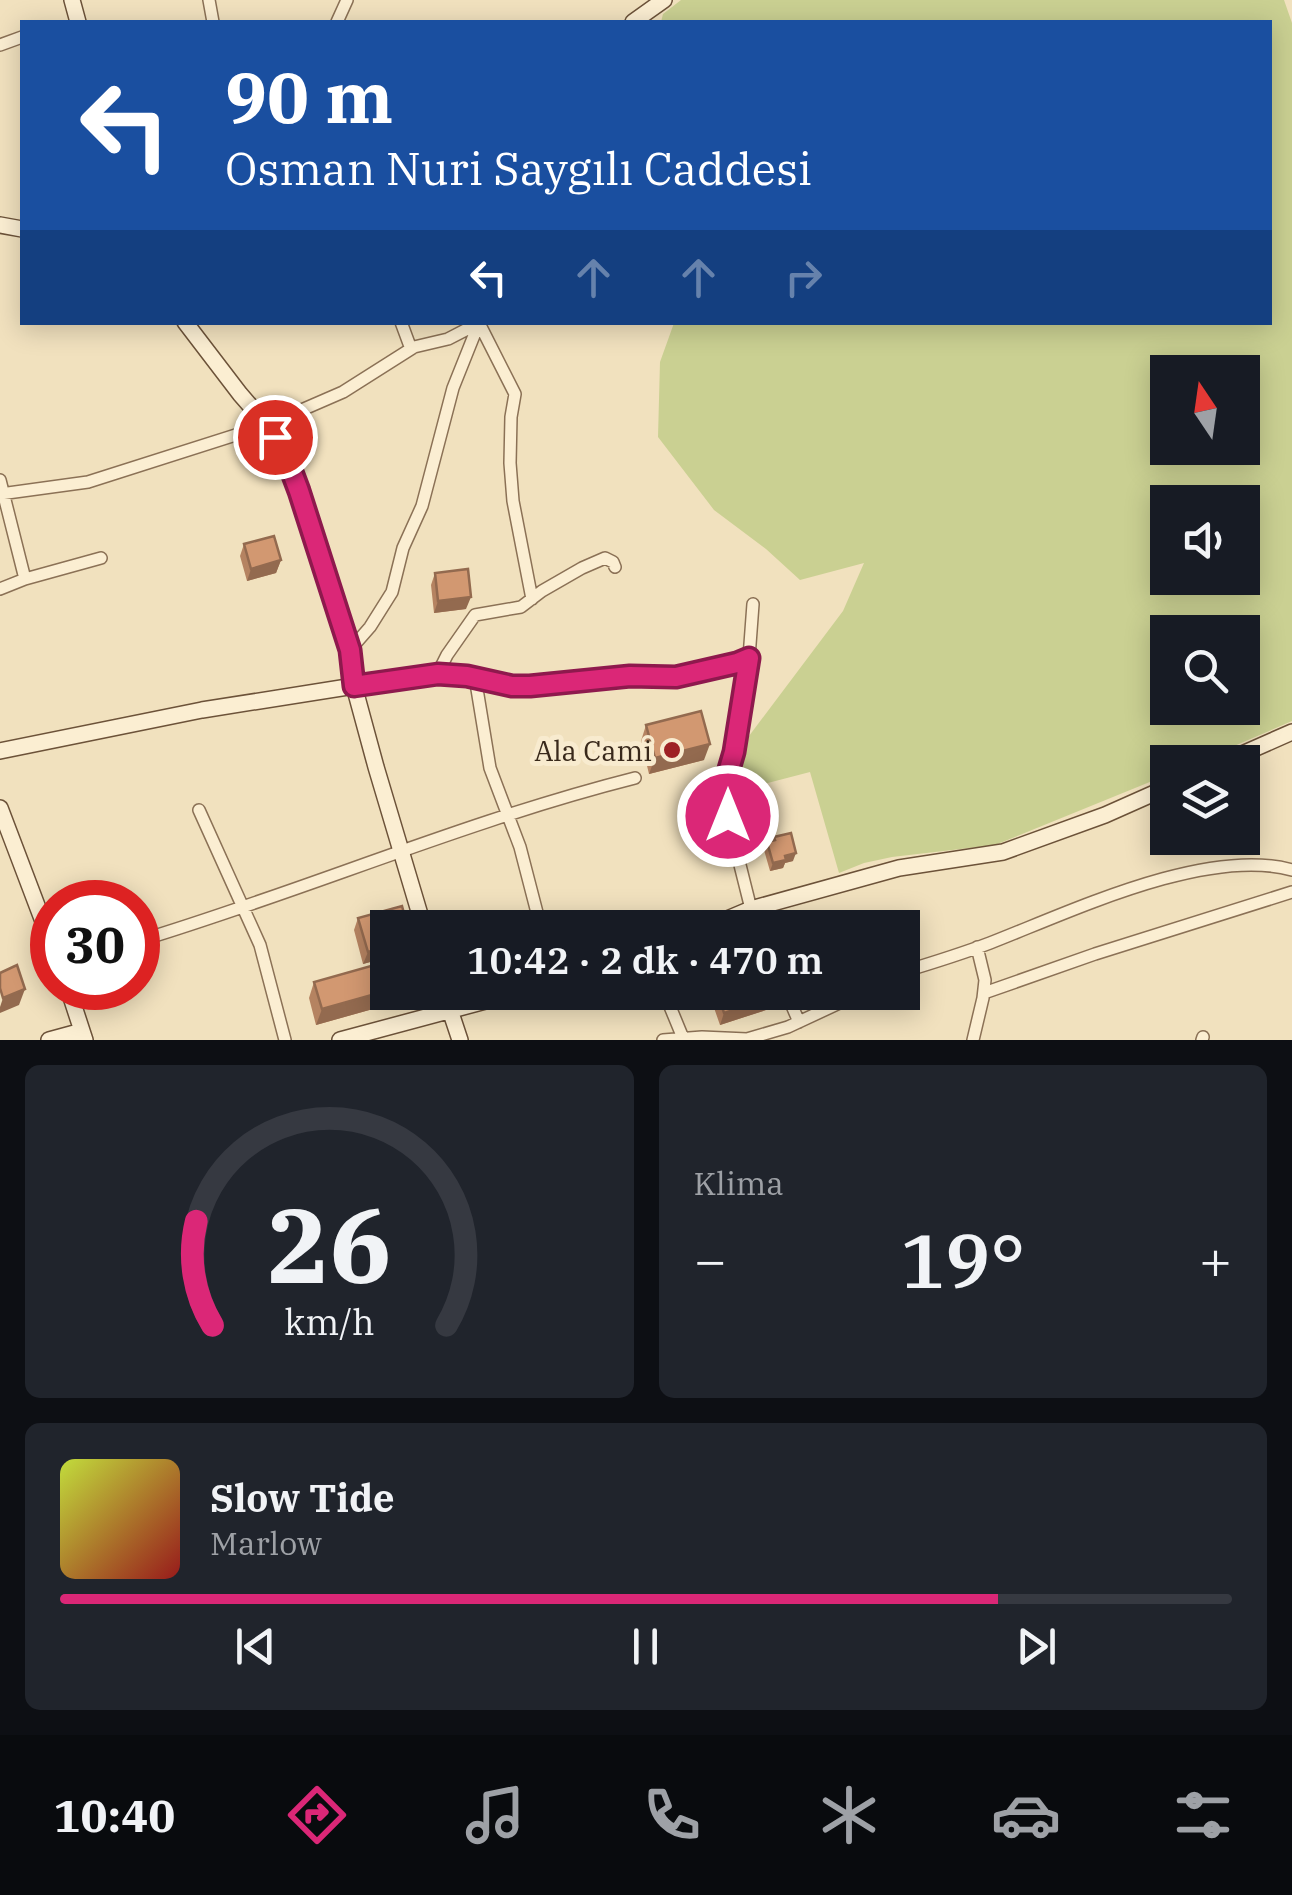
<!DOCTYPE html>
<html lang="tr">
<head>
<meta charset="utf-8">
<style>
	:root { --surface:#171b24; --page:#20242c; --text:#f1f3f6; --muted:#9ea1a6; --line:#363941; --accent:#db2777 }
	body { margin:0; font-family:"IBM Plex Serif",serif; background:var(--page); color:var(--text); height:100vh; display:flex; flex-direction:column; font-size:38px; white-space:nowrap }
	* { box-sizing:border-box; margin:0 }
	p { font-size:32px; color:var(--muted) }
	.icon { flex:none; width:55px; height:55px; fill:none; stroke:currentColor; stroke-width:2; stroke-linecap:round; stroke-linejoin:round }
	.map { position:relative; height:1040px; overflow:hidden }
	.drawer { display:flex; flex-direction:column; gap:25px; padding:25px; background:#0d0f14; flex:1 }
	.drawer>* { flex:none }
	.guide { position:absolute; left:20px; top:20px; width:1252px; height:305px; border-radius:0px; box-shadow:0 5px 25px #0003; background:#1a4fa0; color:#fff; overflow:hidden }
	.needle { width:65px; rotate:347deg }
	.controls { position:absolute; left:1150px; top:355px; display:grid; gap:20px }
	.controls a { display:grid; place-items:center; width:110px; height:110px; border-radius:0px; background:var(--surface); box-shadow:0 5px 25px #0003; font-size:50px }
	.speed { position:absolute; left:30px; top:880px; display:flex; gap:20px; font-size:50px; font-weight:700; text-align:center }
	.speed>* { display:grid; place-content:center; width:130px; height:130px; border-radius:50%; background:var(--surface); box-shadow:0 5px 25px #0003; line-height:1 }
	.speed .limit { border:15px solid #d22; background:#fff; color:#111 }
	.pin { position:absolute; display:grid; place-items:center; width:85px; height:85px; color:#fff; margin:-42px; border:5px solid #fff; border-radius:50%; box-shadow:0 2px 10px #0007 }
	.me { position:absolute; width:110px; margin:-55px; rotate:0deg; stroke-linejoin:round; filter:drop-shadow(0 0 8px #0008) }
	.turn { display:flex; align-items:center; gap:35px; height:210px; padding:0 40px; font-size:45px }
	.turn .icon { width:130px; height:130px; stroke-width:2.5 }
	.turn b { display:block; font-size:70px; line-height:85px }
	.lanes { display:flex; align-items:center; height:95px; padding:0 40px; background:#0003; justify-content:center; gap:50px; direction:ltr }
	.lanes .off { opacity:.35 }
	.big { font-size:75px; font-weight:600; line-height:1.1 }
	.drawer .card { flex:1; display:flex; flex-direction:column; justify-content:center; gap:15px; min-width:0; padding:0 35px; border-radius:15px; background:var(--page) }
	.drawer .dial { align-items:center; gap:0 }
	.dial svg { height:260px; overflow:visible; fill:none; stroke:var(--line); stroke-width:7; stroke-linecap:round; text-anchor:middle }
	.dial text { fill:var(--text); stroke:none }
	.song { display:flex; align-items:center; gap:30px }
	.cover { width:120px; height:120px; border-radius:15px; background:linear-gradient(135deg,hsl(70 70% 55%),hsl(0 70% 35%)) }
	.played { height:10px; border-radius:5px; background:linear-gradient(90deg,var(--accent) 80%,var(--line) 80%) }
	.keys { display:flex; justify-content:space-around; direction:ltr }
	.heat { display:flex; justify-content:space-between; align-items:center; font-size:55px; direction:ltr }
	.drawer .tiles { flex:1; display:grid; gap:25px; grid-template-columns:1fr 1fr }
	.card:last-child { grid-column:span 2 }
	.trip { position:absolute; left:370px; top:910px; width:550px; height:100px; border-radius:0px; background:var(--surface); box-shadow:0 5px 25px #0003; font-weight:600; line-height:100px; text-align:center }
	.menu { display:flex; height:160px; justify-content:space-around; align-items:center; background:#090b0e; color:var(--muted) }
	.menu .icon { width:70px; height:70px }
	.menu .selected { color:var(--accent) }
	.menu b { font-size:45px; color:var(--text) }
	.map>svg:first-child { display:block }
</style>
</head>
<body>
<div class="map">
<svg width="1292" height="1040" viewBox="0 0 1292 1040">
	<rect width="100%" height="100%" fill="#f1e1be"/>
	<path fill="#cad092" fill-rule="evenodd" d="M 681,0 L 1284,0 L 1292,23 L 1292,721 L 1197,762 L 1168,762 L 1167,775 L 995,845 L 892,857 L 864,863 L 839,873 L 810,772 L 733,792 L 737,772 L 749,736 L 843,611 L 864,563 L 800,580 L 766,549 L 714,510 L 658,437 L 660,362 L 674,323 L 1270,322 L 1270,22 L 661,22 L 663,14 ZM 1168,372 L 1242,372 L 1242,448 L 1168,448 ZM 1168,502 L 1242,502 L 1242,578 L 1168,578 ZM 1168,632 L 1242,632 L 1242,708 L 1168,708 Z"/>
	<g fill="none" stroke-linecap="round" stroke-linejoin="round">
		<g stroke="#8b7156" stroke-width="14">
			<path id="street" d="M 209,0 L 213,22
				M 337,22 L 347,0
				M 0,45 L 22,37
				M 401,322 L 411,349
				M 0,480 L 25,579
				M 0,494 L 88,482 L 267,425 L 343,392 L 414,347 L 448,339 L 479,323 L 515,394 L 511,417 L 510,463 L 513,501 L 532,599
				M 0,589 L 25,579 L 101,558
				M 753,604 L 748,671 L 733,752 L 722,793 L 751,909 L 759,928
				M 349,651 L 370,627 L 392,592 L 403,548 L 422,506 L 453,388 L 479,323
				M 438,673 L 447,655 L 475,615 L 521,607 L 542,591 L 582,568 L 605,558 L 613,562 L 615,567
				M 475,677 L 490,768 L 520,847 L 541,928
				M 354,686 L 438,673 L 467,675 L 512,686 L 531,686 L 629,676 L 676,677 L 737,663 L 749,658
				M 199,810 L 260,945 L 285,1040
				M 138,941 C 304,891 465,821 635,778
				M 902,972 C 932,963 961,954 990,943 C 1070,912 1207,846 1292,870
				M 664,992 L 683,1038
				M 786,992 L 799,1022
				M 984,993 L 1095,954 L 1292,892
				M 663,1040 L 702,1037 L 747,1039 L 788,1027 L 863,992
				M 973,1040 L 983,998 L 985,980 L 977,947
				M 1202,1040 L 1203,1037"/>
		</g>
		<g stroke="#6c5239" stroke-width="18">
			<path id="secondary" d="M 72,0 L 78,22
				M 633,22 L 664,0
				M 0,225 L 22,229
				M 185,322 L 240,394 L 267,425 L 290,467 L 349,651 L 354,686 L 376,767 L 424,928
				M 0,751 L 202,710 L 354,686
				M 1224,762 L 1292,732
				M 0,808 L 52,945
				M 706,928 L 751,909 L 899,868 L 1003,852 L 1105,815 L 1168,787
				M 68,988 L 85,1040
				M 444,992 L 460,1040
				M 49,1040 L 82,1031
				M 340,1040 L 519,992"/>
		</g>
		<use href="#street" stroke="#fbeed2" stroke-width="11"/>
		<use href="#secondary" stroke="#fbeed2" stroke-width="15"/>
	</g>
	<path fill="#b58361" d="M 244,544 L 281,560 L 276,573 L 247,581 L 240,556 Z
		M 435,573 L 466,609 L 434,613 L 431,585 Z
		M 646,725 L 704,760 L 649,774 L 641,741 Z
		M 743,817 L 758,826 L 755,834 L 743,837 L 740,825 Z
		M 774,837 L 793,861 L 785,863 L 783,868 L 770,871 L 764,850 L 767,842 L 773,840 Z
		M 358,918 L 388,928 L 388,957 L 363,964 L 354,930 Z
		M 314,982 L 386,991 L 380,1007 L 316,1025 L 309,998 Z
		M 715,992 L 772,992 L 769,1009 L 720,1025 L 712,1002 Z"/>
	<path fill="#936a4f" d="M 281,560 L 276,573 L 247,581 L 251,569 Z
		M 471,597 L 466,609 L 434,613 L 438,601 Z
		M 710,744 L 704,760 L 649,774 L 655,758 Z
		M 758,826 L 755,834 L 743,837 L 746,829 Z
		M 796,853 L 793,861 L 785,863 L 783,868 L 770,871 L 773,863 L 785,856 Z
		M 388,946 L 388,957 L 363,964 L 368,952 Z
		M 25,989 L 19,1005 L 0,1013 L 0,1007 L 3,998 Z
		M 386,991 L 380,1007 L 316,1025 L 322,1009 Z
		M 774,997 L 769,1009 L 720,1025 L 724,1013 Z"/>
	<path fill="#d29871" stroke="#936a4f" stroke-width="2.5" d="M 274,536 L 281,560 L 251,569 L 244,544 Z
		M 468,569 L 471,597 L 438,601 L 435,573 Z
		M 701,711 L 710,744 L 655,758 L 646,725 Z
		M 755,813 L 758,826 L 746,829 L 743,817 Z
		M 791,833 L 796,853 L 785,856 L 786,860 L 773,863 L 767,842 L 775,840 L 774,837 Z
		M 402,906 L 408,928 L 388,928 L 388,946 L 368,952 L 358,918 Z
		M 378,964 L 386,991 L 322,1009 L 314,982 Z
		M 17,965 L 25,989 L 3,998 L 0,988 L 0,973 Z
		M 717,992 L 772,992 L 774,997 L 724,1013 Z"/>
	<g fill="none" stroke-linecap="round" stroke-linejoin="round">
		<g stroke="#8e194d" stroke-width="25">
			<path id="route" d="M 275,437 L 290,467 L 299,491 L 350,650 L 354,686 L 438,674 L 467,676 L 512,686 L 530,686 L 630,676 L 676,677 L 737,663 L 749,658 L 734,752 L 722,793 L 728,816"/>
		</g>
		<use href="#route" stroke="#db2777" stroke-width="18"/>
	</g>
	<circle fill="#9e2124" stroke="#f8ebcf" stroke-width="4" cx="672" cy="750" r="10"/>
	<g text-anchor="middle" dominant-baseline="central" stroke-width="10" stroke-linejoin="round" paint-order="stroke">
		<g font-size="28" fill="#39291b" stroke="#f8ebcf" text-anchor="end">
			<text x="652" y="750">Ala Cami</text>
		</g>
	</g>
</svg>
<div class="controls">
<a><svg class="needle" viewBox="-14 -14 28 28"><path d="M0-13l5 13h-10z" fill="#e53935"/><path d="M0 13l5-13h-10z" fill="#9ea1a6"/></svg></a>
<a><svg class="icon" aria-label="sound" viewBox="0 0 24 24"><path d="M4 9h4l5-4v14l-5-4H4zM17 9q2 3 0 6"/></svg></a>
<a><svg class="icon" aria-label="search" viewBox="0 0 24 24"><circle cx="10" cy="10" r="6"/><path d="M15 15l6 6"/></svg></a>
<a><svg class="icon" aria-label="layers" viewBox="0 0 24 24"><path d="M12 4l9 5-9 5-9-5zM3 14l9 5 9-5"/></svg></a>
</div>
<div class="speed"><div class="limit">30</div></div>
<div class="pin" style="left:275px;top:437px;background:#d93025"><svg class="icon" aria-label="arrive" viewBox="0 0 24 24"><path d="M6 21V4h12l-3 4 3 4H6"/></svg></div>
<svg class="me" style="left:728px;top:816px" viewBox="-20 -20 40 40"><circle r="17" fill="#db2777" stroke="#fff" stroke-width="3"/><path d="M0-11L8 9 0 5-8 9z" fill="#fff"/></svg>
<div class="trip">10:42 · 2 dk · 470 m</div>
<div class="guide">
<div class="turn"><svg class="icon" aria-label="left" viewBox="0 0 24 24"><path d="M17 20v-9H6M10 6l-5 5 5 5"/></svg><div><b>90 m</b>Osman Nuri Saygılı Caddesi</div></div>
<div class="lanes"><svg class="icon" aria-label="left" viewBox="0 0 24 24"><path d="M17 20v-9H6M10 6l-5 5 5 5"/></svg><svg class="icon off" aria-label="ahead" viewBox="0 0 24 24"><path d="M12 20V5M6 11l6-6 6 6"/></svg><svg class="icon off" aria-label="ahead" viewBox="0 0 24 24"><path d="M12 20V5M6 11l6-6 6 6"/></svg><svg class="icon off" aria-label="right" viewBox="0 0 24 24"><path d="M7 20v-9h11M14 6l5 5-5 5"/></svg></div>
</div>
</div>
<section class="drawer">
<div class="tiles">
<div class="card dial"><svg viewBox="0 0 100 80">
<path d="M14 69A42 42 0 1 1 86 69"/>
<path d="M14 69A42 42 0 0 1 9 37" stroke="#db2777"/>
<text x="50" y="56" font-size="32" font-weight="700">26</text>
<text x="50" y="72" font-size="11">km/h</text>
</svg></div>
<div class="card"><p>Klima</p>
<div class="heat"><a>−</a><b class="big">19°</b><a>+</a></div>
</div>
<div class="card">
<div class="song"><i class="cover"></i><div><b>Slow Tide</b><p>Marlow</p></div></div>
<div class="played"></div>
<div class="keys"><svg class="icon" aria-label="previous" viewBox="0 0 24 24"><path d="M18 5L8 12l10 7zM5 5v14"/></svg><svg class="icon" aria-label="pause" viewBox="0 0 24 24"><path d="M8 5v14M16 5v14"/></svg><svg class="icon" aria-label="next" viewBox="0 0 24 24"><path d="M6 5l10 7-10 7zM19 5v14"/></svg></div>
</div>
</div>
</section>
<nav class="menu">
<b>10:40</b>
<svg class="icon selected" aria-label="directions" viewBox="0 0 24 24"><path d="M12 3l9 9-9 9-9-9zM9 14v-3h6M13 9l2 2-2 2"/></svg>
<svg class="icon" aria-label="music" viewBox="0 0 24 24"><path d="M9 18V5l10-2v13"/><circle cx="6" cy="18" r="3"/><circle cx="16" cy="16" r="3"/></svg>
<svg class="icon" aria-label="phone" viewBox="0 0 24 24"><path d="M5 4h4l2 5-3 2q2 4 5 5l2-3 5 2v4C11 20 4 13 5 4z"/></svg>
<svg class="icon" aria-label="climate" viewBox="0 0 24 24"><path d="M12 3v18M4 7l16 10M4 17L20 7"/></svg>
<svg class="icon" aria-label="car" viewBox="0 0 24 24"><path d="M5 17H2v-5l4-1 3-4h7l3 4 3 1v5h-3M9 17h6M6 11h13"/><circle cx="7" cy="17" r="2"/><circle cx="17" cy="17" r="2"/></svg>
<svg class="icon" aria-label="filters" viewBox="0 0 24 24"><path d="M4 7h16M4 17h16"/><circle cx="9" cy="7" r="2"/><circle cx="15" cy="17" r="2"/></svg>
</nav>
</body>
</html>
